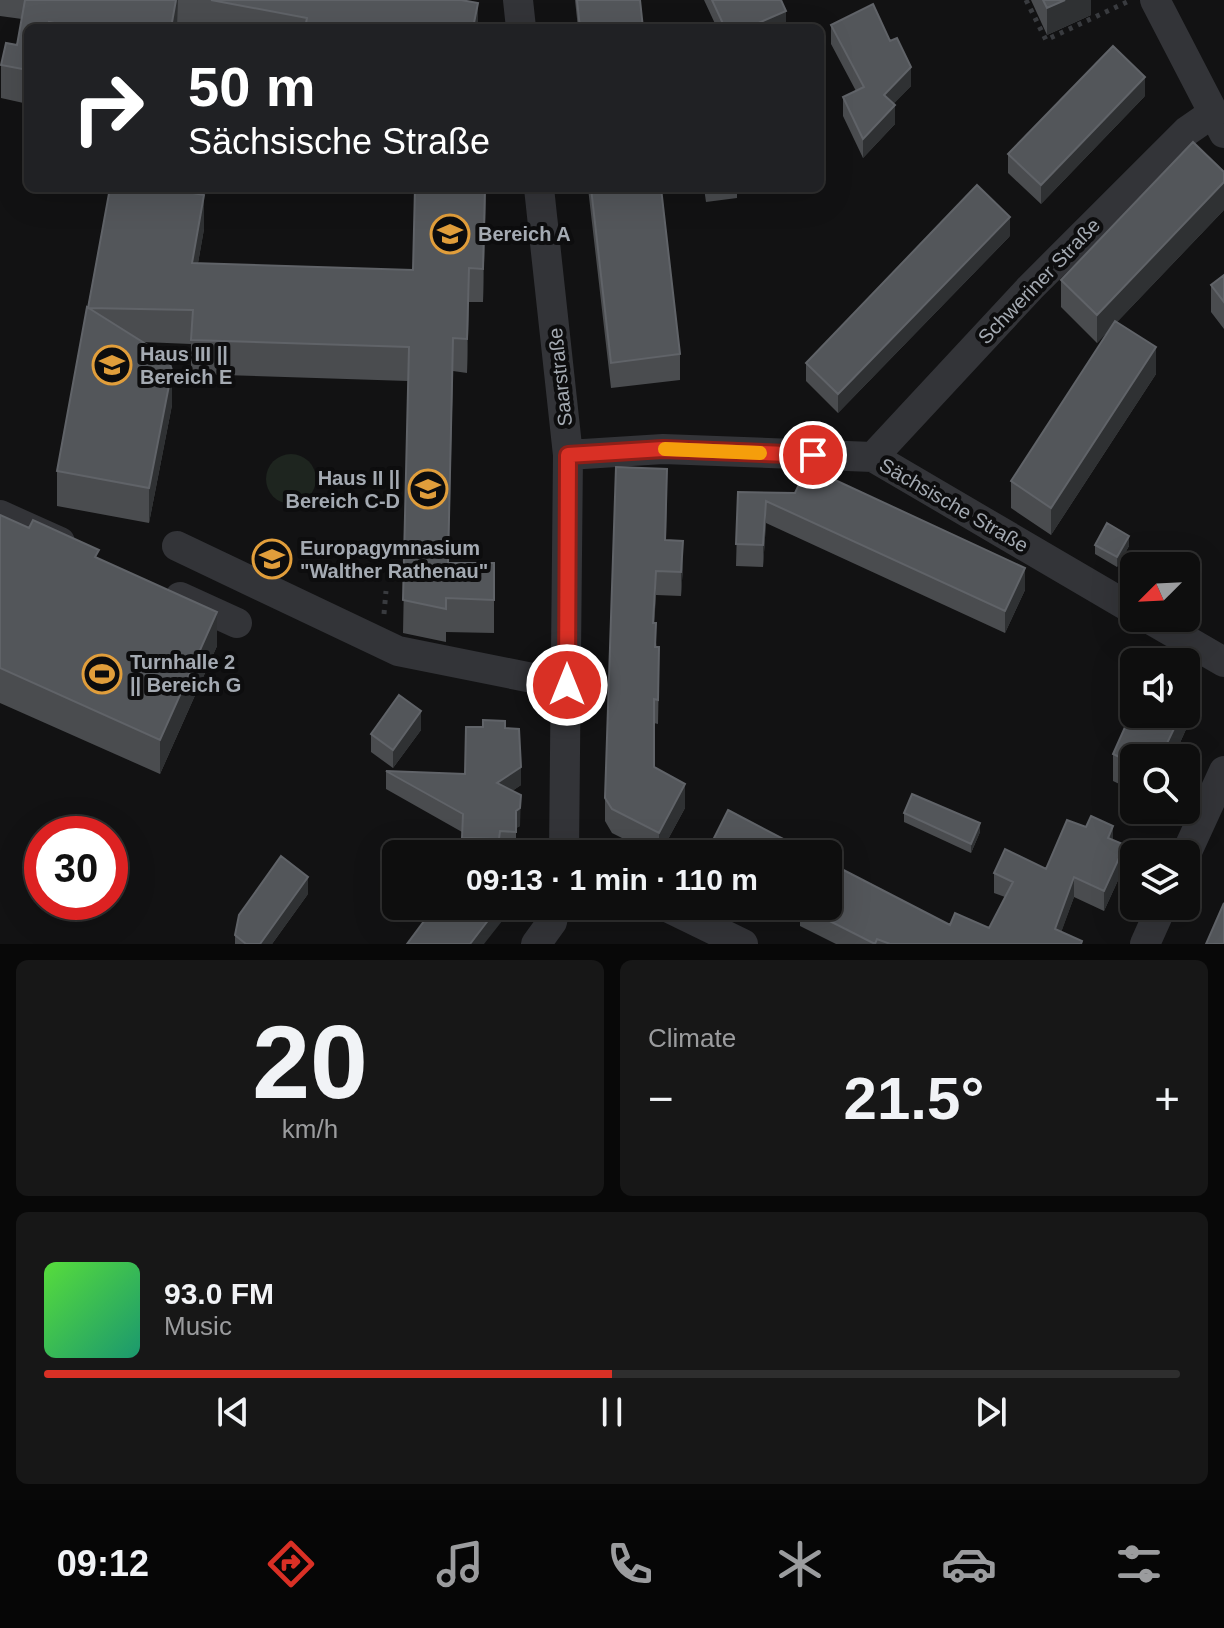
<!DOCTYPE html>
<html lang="en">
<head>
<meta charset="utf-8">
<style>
	:root { --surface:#0e0e0e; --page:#171717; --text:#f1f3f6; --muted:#9b9c9e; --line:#2e2e2e; --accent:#d93025 }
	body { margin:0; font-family:Helvetica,sans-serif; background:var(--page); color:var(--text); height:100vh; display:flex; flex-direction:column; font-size:30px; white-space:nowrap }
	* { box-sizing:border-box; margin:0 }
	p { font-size:26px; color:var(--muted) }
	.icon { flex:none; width:44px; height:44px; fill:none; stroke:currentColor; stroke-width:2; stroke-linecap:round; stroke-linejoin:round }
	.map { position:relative; height:944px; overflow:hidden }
	.panel { display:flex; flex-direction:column; gap:16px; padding:16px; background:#080808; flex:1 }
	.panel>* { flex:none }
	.hud { position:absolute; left:24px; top:24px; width:800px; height:168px; border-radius:12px; box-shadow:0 8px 32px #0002,0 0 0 2px var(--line); background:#202124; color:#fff; overflow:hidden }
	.needle { width:52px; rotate:246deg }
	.buttons { position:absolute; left:1120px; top:552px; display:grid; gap:16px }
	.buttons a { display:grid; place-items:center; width:80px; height:80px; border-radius:12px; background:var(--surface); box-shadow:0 8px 32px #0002,0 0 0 2px var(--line); font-size:40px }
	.speed { position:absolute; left:24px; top:816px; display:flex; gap:16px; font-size:40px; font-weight:700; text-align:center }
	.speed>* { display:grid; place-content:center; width:104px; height:104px; border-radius:50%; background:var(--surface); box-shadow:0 8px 32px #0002,0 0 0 2px var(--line); line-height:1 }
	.speed .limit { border:12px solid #d22; background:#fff; color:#111 }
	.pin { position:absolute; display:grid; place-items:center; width:68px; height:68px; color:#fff; margin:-34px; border:4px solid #fff; border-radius:50%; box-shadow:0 2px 8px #0007 }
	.me { position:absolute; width:88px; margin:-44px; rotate:0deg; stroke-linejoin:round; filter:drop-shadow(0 0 6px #0008) }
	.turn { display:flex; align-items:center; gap:28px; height:168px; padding:0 32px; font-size:36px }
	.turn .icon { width:104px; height:104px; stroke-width:2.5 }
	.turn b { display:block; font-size:56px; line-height:68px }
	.big { font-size:60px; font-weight:600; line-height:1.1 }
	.panel .tile { flex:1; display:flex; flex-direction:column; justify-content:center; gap:12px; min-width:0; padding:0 28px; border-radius:12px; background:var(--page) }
	.panel .dial { align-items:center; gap:0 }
	.dial b { font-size:104px; line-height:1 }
	.song { display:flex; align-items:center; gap:24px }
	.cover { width:96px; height:96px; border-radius:12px; background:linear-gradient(135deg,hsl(110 70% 55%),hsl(160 70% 35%)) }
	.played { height:8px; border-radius:4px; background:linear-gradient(90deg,var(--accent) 50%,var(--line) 50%) }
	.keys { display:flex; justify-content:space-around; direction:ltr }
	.heat { display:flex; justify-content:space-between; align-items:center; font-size:44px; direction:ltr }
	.panel .tiles { flex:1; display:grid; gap:16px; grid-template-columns:1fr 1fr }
	.tile:last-child { grid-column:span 2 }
	.trip { position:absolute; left:382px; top:840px; width:460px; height:80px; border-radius:12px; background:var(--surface); box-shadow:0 8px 32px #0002,0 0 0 2px var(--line); font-weight:600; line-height:80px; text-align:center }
	.tabs { display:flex; height:128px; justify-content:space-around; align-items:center; background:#060606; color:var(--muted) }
	.tabs .icon { width:56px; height:56px }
	.tabs .current { color:var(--accent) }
	.tabs b { font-size:36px; color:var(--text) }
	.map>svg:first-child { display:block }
</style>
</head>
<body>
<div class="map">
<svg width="1224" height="944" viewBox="0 0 1224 944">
	<rect width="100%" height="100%" fill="#121213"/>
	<path fill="#1e251f" d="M266 479a25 25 0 1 1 50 0a25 25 0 1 1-50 0Z"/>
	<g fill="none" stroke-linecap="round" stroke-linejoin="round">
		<path stroke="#393b3f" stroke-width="5" stroke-dasharray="4 6" stroke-linecap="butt" d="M 1026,0 L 1046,40 L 1127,2
			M 384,614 L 386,591"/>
		<path stroke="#333438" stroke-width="30" d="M 518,0 L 521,28
			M 1155,0 L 1224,133
			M 539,188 L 568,455 L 564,854
			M 568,455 L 663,449 L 873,457 L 1134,610
			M 873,457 L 1030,288 L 1187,131 L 1213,113
			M 0,515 L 60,542
			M 177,546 L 398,651 L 567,685
			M 180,597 L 237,623
			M 1148,618 L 1224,662
			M 1186,854 L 1224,771
			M 665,906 L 743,944
			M 536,944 L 552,922 L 555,906
			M 1145,944 L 1162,906"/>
	</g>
	<path fill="#4a4c4f" d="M 0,0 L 461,0 L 478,28 L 28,28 L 28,104 L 1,98 L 1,65 L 17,45 L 22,19 L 0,16 Z
		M 575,0 L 640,0 L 643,28 L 578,28 Z
		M 704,0 L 781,0 L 786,28 L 717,28 Z
		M 1031,0 L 1091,0 L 1091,15 L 1047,35 Z
		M 831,25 L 911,86 L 893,104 L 895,124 L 863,158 L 843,116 L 843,97 L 856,91 L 831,44 Z
		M 1145,96 L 1041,204 L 1008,173 L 1008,154 Z
		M 110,188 L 204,229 L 198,263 L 413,270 L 486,188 L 483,302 L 469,302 L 467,373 L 453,371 L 448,563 L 494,563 L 494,633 L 446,632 L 446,642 L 403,633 L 408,381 L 191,374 L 191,344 L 143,342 L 172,405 L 149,523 L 57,506 L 57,471 Z
		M 588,188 L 661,188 L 680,354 L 680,380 L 611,388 Z
		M 704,188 L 737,188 L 737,198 L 706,202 Z
		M 1224,210 L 1117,322 L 1156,374 L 1051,535 L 1011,508 L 1011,481 L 1110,329 L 1097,343 L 1061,307 L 1061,280 Z
		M 1010,236 L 838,413 L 806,381 L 806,363 Z
		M 1224,275 L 1224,329 L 1211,312 L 1211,285 Z
		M 667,492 L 666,540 L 683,565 L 681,596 L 656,595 L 654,623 L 659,671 L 658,724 L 654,723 L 654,767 L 685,808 L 660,854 L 654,854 L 612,833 L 605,821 L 605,798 Z
		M 738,492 L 1025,590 L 1005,633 L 766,523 L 763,567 L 736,566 Z
		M 0,515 L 99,559 L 217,646 L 160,774 L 0,703 Z
		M 1095,545 L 1129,546 L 1117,567 L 1095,554 Z
		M 1193,714 L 1173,758 L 1134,758 L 1134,791 L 1113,781 L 1113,754 Z
		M 483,727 L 505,728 L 521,785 L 512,791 L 520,826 L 516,828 L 516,850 L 500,849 L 499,854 L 461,854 L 462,832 L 386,789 L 386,771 L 465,774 Z
		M 421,730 L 393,768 L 371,752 L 371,734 Z
		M 904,813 L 980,832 L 971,853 L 904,822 Z
		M 1113,840 L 1125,865 L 1104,911 L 1074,897 L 1061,932 L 1082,944 L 836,944 L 800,926 L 800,920 L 774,906 L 828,906 L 950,925 L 989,928 L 1005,897 L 994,893 L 994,873 L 1046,869 Z
		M 308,894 L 272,944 L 235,944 L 235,935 Z"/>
	<path fill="#2f3133" d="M 176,0 L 178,0 L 177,28 L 171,28 Z
		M 1065,0 L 1091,0 L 1091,15 L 1047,35 L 1047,8 Z
		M 478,3 L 478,28 L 473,28 Z
		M 786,11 L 786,28 L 747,28 Z
		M 911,67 L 911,86 L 884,114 L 884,95 Z
		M 1145,77 L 1145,96 L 1041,204 L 1041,185 Z
		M 895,105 L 895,124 L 863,158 L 863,139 Z
		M 1224,182 L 1224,210 L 1097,343 L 1097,315 Z
		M 485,188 L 486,188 L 483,302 L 483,269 Z
		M 204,195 L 204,229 L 192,297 L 192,263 Z
		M 1010,217 L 1010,236 L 838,413 L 838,394 Z
		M 469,268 L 469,302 L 467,373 L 467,339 Z
		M 453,338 L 453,371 L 448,596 L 448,563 Z
		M 1156,347 L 1156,374 L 1051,535 L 1051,508 Z
		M 172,370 L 172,405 L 149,523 L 149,488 Z
		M 766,501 L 766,523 L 763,567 L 763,545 Z
		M 1129,536 L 1129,546 L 1117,567 L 1117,557 Z
		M 683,541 L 683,565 L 681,596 L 681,572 Z
		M 1025,568 L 1025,590 L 1005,633 L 1005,611 Z
		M 656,571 L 656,595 L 653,647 L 653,623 Z
		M 217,612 L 217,646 L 160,774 L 160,740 Z
		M 1193,687 L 1193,714 L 1173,758 L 1160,758 L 1181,714 L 1186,714 L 1186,702 Z
		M 421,711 L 421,730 L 393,768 L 393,750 Z
		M 521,767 L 521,785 L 497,801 L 497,783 Z
		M 685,784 L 685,808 L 660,854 L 659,854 L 659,833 Z
		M 521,795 L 520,826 L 516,828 L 516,850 L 516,811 Z
		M 980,823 L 980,832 L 971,853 L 971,844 Z
		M 1113,826 L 1113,846 L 1108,838 Z
		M 1125,845 L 1125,865 L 1104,911 L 1104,891 Z
		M 308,877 L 308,894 L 272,944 L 260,944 Z
		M 1074,877 L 1074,897 L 1057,944 L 1055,929 Z
		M 499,906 L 510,906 L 510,911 L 484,944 L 470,944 Z"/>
	<path fill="#53565a" stroke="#606368" stroke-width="2" d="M 25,0 L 176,0 L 171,28 L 79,28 L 49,22 L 48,28 L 28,28 L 28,70 L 1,65 L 6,43 L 17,45 Z
		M 211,0 L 461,0 L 478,3 L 473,28 L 305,28 L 307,18 Z
		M 577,0 L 640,0 L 643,28 L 580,28 Z
		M 712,0 L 781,0 L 786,11 L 747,28 L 725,28 Z
		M 1043,0 L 1065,0 L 1047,8 Z
		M 873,4 L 890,41 L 897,38 L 911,67 L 884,95 L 895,105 L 863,139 L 843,97 L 864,87 L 831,25 Z
		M 1113,46 L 1145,77 L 1041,185 L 1008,154 Z
		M 1193,142 L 1224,172 L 1224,182 L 1097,315 L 1061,280 Z
		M 977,185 L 1010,217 L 838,394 L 806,363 Z
		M 110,188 L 165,188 L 204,195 L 192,263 L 413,270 L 415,188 L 485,188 L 483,269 L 469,268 L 467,339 L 453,338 L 448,563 L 494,563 L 494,600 L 446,598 L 446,609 L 403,600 L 409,347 L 191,340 L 193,310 L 88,308 Z
		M 591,188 L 661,188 L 680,354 L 611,363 Z
		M 1224,275 L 1224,302 L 1211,285 Z
		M 87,307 L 168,358 L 172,370 L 149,488 L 57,471 Z
		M 1115,321 L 1156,347 L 1051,508 L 1011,481 Z
		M 616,467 L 667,469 L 665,540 L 683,541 L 681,572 L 656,571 L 653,623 L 656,623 L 655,647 L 659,647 L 658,700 L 654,699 L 654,767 L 685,784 L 659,833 L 612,809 L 605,798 Z
		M 807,467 L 1025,568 L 1005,611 L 766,501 L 763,545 L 736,544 L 738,492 L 795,493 Z
		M 0,515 L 29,528 L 33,520 L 99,550 L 95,557 L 217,612 L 160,740 L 0,668 Z
		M 1107,523 L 1129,536 L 1117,557 L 1095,545 Z
		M 1186,684 L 1193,687 L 1186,702 Z
		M 399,695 L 421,711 L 393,750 L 371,734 Z
		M 1134,707 L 1134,714 L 1181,714 L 1160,758 L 1134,758 L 1134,764 L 1113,754 Z
		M 483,720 L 505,721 L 505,728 L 519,729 L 521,767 L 497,783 L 521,795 L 520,808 L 516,811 L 516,832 L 500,831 L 499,839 L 462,838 L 463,814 L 386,771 L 465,774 L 466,727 L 483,727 Z
		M 912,794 L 980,823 L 971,844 L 904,813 Z
		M 728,810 L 812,854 L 706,854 Z
		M 1091,816 L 1113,826 L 1108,838 L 1125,845 L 1104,891 L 1074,877 L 1055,929 L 1082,941 L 1081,944 L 890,944 L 877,939 L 875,944 L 800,906 L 828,906 L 828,862 L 950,925 L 955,913 L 989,928 L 1013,882 L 994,873 L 1005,849 L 1046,869 L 1067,820 L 1086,827 Z
		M 281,856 L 308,877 L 260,944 L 246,944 L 235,935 L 239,915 Z
		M 1224,903 L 1224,944 L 1206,944 Z
		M 428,906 L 499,906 L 470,944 L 407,944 L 424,921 L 420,917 Z"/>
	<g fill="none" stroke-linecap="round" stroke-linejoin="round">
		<g stroke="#8d1f18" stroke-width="20">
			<path id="route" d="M 567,685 L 568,455 L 663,449 L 813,455"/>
		</g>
		<use href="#route" stroke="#d93025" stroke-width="14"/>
		<path stroke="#f59e0b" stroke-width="14" d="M 665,449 L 760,453"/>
	</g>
	<defs>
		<g id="school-ring" transform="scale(2)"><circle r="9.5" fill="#0d0d0e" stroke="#e19e3b" stroke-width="1.5"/><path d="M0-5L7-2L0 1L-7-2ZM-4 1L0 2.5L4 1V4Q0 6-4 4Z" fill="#e19e3b"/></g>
		<g id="stadium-ring" transform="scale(2)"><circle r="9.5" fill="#0d0d0e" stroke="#e19e3b" stroke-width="1.5"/><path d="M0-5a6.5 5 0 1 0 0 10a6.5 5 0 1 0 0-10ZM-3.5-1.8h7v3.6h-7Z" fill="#e19e3b"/></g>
	</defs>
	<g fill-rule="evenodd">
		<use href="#school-ring" x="450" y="234"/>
		<use href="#school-ring" x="112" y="365"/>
		<use href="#school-ring" x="428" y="489"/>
		<use href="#school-ring" x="272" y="559"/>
		<use href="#stadium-ring" x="102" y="674"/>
	</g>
	<g text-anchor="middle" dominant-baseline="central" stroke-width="8" stroke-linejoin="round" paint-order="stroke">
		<g font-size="20" font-weight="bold" fill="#a4aab2" stroke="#0d0d0e" text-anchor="start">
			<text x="478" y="234">Bereich A</text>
			<text x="140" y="354">Haus III ||<tspan x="140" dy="23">Bereich E</tspan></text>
			<text x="400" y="478" text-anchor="end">Haus II ||<tspan x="400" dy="23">Bereich C-D</tspan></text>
			<text x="300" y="548">Europagymnasium<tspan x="300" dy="23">"Walther Rathenau"</tspan></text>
			<text x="130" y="662">Turnhalle 2<tspan x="130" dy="23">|| Bereich G</tspan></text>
		</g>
		<g font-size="20" fill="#a4aab2" stroke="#0d0d0e">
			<text transform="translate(1039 281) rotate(-46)">Schweriner Straße</text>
			<text transform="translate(560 377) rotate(-96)">Saarstraße</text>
			<text transform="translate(954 505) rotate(30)">Sächsische Straße</text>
		</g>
	</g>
</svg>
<div class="buttons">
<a><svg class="needle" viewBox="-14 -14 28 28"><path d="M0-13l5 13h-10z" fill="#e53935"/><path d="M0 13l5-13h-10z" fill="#9b9c9e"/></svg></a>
<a><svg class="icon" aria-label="sound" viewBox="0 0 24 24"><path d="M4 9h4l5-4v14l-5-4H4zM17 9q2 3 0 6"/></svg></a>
<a><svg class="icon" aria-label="search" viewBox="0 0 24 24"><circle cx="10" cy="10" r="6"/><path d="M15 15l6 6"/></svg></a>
<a><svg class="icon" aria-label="layers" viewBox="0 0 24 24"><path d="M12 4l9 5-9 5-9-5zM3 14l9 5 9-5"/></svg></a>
</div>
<div class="speed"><div class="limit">30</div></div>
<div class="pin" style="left:813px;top:455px;background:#d93025"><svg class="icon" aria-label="arrive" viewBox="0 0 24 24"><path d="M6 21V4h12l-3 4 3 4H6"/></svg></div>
<svg class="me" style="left:567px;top:685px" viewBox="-20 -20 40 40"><circle r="17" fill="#d93025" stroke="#fff" stroke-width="3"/><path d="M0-11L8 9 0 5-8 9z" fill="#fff"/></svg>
<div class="trip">09:13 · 1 min · 110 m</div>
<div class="hud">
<div class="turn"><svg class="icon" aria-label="right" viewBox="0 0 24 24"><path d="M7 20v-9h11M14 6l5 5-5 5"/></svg><div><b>50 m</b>Sächsische Straße</div></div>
</div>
</div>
<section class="panel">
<div class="tiles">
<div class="tile dial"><b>20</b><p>km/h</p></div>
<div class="tile"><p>Climate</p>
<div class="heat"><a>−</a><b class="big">21.5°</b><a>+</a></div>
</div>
<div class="tile">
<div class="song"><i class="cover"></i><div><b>93.0 FM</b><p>Music</p></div></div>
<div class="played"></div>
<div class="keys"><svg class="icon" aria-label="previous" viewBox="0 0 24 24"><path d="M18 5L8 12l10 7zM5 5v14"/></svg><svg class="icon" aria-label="pause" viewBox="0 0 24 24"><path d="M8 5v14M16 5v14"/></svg><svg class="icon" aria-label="next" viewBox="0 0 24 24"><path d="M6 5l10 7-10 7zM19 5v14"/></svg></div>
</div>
</div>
</section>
<nav class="tabs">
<b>09:12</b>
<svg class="icon current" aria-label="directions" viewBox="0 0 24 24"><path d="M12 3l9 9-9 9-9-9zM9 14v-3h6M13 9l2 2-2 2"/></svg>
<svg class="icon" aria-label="music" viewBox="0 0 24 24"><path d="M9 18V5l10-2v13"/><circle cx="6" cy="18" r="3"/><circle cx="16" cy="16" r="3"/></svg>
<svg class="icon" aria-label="phone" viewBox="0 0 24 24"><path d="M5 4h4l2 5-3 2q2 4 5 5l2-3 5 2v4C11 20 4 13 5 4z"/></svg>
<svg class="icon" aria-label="climate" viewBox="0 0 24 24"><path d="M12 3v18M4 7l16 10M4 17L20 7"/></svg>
<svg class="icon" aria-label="car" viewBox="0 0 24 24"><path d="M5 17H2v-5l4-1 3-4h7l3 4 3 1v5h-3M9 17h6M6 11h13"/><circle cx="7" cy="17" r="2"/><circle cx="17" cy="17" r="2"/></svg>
<svg class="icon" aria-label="filters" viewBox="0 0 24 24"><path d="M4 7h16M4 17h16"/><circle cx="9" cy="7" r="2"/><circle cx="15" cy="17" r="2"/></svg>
</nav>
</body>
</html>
